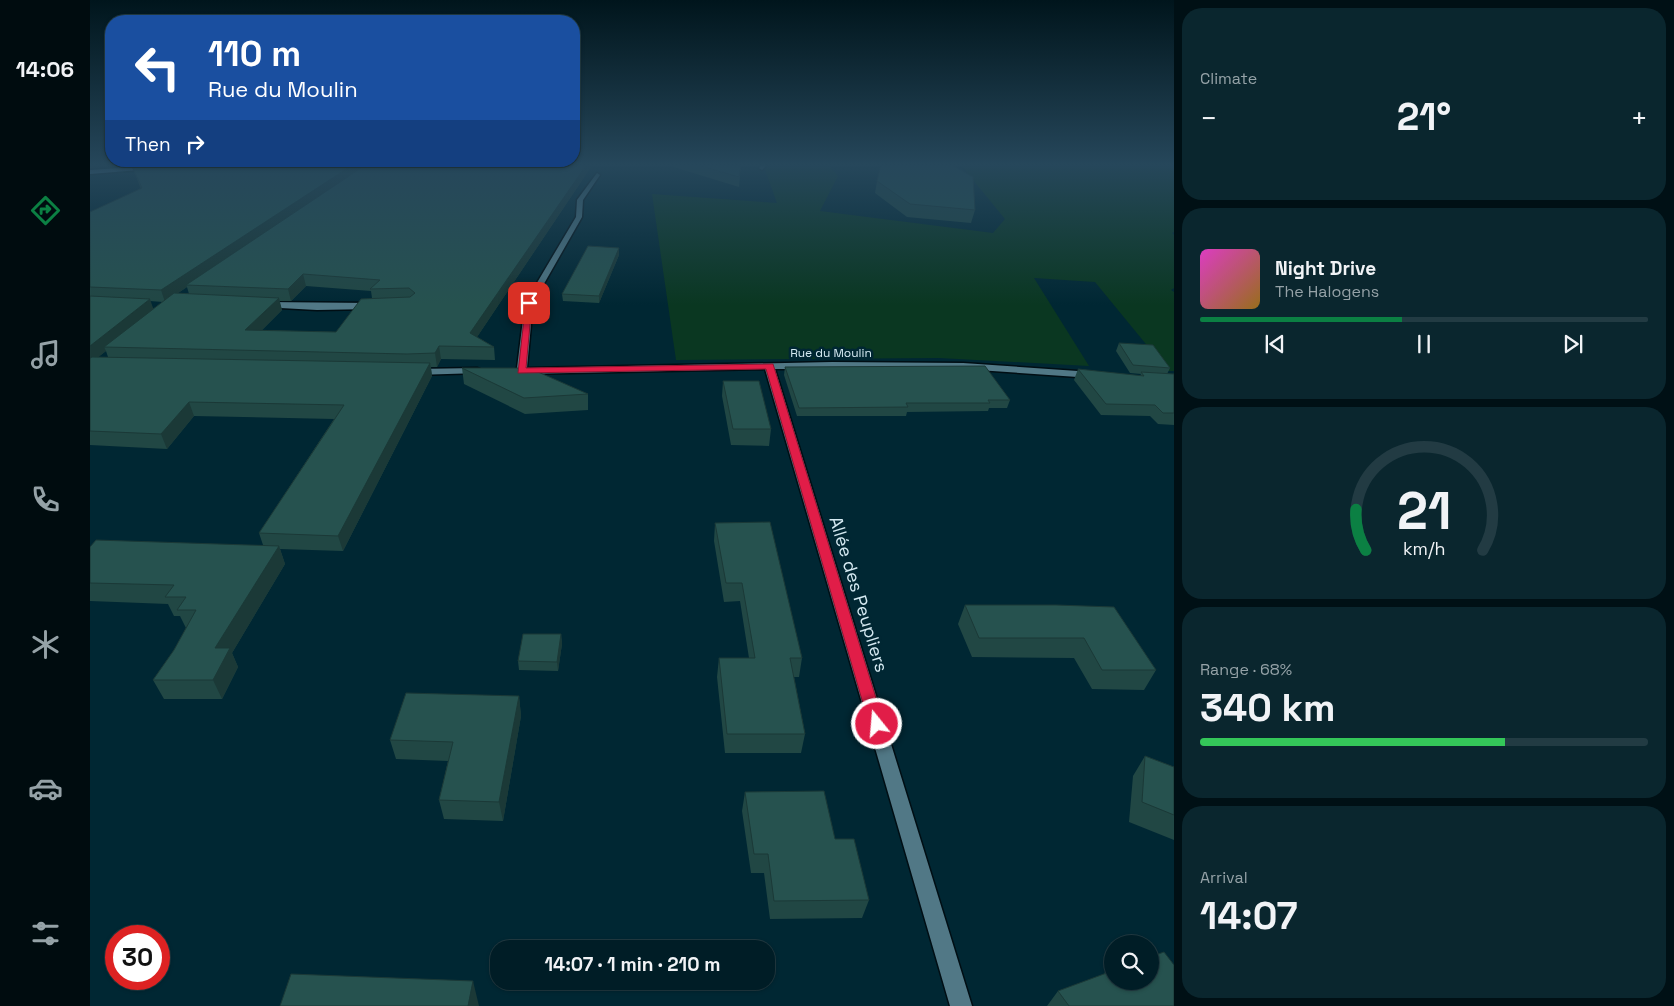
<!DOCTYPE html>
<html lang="en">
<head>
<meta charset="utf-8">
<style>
	:root { --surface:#001d26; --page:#0a262e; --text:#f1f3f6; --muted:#95a2a7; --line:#223b43; --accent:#0b8043 }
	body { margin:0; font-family:"Space Grotesk",sans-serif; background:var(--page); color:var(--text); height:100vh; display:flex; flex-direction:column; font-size:19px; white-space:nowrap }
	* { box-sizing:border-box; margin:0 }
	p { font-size:16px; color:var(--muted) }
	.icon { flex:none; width:28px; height:28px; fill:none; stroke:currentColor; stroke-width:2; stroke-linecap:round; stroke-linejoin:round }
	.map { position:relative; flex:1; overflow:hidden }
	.panel { display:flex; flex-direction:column; gap:8px; padding:8px; background:#001015; width:500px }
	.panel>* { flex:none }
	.hud { position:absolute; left:15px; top:15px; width:475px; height:152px; border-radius:20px; box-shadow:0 1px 4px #0004,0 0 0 1px var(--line); background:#1a4fa0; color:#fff; overflow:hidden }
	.buttons { position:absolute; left:1014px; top:935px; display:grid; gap:10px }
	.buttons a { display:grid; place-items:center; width:55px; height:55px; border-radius:50%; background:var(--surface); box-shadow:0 1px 4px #0004,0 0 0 1px var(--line); font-size:25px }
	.speed { position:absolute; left:15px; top:925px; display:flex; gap:10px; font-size:25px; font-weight:700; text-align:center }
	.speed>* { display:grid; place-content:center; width:65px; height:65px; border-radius:50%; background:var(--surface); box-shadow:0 1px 4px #0004,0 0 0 1px var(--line); line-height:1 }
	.speed .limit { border:8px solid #d22; background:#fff; color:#111 }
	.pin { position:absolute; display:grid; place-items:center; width:42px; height:42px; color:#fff; margin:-21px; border-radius:10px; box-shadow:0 2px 8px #0006 }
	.me { position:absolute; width:55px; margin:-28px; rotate:343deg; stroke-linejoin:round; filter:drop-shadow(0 0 4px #0008) }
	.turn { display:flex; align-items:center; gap:18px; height:105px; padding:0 20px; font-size:22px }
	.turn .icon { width:65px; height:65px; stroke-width:2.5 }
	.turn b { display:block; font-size:35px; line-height:42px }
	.then { display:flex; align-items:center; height:48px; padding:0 20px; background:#0003; gap:10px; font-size:19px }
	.big { font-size:38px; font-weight:800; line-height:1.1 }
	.panel .widget { flex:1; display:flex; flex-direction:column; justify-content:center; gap:8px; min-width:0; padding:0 18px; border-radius:20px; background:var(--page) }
	.panel .dial { align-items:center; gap:0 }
	.dial svg { height:130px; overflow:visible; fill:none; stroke:var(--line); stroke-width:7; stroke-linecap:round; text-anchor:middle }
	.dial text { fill:var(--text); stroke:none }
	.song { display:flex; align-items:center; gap:15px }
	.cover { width:60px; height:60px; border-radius:8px; background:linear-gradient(135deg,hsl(310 70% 55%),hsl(40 70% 35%)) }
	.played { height:5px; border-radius:2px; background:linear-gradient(90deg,var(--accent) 45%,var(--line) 45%) }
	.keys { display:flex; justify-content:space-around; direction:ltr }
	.heat { display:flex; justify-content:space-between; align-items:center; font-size:28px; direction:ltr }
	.charge { height:8px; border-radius:4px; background:linear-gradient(90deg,#34c759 68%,var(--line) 0) }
	.trip { position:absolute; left:400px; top:940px; width:285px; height:50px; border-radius:20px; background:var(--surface); box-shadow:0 1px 4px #0004,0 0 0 1px var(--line); font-weight:800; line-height:50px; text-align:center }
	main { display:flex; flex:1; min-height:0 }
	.dock { display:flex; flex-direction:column; width:90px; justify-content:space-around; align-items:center; background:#000c0f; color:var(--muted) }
	.dock .icon { width:35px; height:35px }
	.dock .selected { color:var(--accent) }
	.dock b { font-size:22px; color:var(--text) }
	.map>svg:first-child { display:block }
</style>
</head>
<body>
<main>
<nav class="dock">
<b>14:06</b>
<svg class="icon selected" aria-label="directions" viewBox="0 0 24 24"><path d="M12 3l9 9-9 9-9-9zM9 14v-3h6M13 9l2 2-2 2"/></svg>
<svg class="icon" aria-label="music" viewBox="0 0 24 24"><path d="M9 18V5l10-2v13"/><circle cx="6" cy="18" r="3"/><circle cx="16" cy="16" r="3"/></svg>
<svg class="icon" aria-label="phone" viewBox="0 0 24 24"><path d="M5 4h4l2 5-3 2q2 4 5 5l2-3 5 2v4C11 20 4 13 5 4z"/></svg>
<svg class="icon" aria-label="climate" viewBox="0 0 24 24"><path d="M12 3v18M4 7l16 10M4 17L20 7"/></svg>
<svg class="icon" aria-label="car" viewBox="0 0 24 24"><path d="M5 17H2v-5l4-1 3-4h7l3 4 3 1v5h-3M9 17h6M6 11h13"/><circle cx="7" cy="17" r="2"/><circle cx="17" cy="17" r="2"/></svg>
<svg class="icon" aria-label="filters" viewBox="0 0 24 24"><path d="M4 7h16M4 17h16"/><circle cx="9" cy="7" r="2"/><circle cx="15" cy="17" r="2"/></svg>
</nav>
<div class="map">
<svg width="1084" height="1006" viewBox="0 0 1084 1006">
	<rect width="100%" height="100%" fill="#002733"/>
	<path fill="#0a3721" d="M 673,164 L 738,164 L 748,176 L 730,211 L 903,233 L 915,219 L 870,164 L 1084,164 L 1084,232 L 1082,233 L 1084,235 L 1084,288 L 1081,290 L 1084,292 L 1084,371 L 1078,371 L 1005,282 L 944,278 L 999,366 L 849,358 L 586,360 L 562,194 L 687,203 Z"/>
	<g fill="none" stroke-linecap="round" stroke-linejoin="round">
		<g stroke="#000e14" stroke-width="3">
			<path id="service" d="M 672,164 L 678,164 L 672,170 L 669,168 Z"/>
		</g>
		<g stroke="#000e14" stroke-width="3">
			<path id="minor" d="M 507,173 L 510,175 L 493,200 L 492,217 L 443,303 L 437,368 L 742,362 L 873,363 L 1002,372 L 1007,375 L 1002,378 L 873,369 L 685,369 L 882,1006 L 860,1006 L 675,369 L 432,374 L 424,373 L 422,371 L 427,368 L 435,303 L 486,217 L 487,200 Z
				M 175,302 L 282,303 L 286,306 L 282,309 L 227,310 L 172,307 L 171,305 Z
				M 387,368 L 390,369 L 390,373 L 325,375 L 320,372 L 325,369 Z"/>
		</g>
		<g stroke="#000e14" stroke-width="3">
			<path id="primary" d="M 59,166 L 61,169 L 0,174 L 0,170 Z"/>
		</g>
		<use href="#service" fill="#517886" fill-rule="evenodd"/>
		<use href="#minor" fill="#517886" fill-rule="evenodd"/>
		<use href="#primary" fill="#76a1c9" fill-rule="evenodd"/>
	</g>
	<path fill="#214744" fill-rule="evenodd" d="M 41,164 L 503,164 L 387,337 L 404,347 L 405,360 L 351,359 L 347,367 L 341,367 L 342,376 L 253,551 L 190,549 L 195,564 L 142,653 L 148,667 L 132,699 L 74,699 L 63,680 L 84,650 L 96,628 L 90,616 L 84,616 L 78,604 L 0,601 L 0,547 L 173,545 L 169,533 L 244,419 L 104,416 L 77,449 L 0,445 L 0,212 L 51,189 ZM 216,286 L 281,291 L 282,298 L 246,332 L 172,330 L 192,310 L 189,301 L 201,301 ZM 97,287 L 99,294 L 88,293 ZM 60,301 L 73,302 L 63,309 ZM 16,351 L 18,357 L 8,357 Z
		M 574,164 L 651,164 L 649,187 Z
		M 787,181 L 885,210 L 881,223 L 817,217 L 785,193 Z
		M 529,255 L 509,303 L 473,301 L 472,294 Z
		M 1029,343 L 1080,368 L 1077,374 L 1084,374 L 1084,425 L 1068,424 L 1060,416 L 1011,415 L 984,380 L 988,369 L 1050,376 L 1051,374 L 1040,373 L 1026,351 Z
		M 695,367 L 920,400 L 917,408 L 899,408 L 898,411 L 817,412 L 816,416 L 707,416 L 694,375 Z
		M 372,368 L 498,394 L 498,410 L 435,414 L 374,384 Z
		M 633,381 L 681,429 L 679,446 L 641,445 L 632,396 Z
		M 625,523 L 712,658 L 709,677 L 704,677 L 715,734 L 711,753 L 635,753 L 627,677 L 629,658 L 659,658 L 650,601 L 634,602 L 624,541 Z
		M 875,605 L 966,605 L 1066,670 L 1054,690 L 1002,689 L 984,658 L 882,657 L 868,624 Z
		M 471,634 L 472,644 L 468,671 L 429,670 L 428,661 Z
		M 429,696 L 431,716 L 413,821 L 354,819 L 349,800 L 358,761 L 306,759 L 300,740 Z
		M 1055,756 L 1084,767 L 1084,840 L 1039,822 L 1043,776 Z
		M 655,792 L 745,839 L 779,900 L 772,918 L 680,919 L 674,873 L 661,873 L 652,811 Z
		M 1022,962 L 1084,1006 L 957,1006 L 968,991 L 1013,975 Z"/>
	<path fill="#1b3937" d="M 0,164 L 32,164 L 26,166 L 0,168 Z
		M 264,164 L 279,164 L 96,285 L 97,287 L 75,302 L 71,290 Z
		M 497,164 L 503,164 L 381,346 L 380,333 Z
		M 529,248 L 529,255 L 509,303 L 509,296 Z
		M 213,274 L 216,286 L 201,301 L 198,289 Z
		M 189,298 L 192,310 L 159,343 L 155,330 Z
		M 60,299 L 64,311 L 14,347 L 16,351 L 0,364 L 0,346 Z
		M 349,346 L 351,359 L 347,367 L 345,353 Z
		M 340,363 L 342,376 L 253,551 L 248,536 Z
		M 99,402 L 104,416 L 77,449 L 71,434 Z
		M 189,546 L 195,564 L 142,653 L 148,667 L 132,699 L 123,680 L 125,648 Z
		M 471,634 L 472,644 L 468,671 L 467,662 Z
		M 429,696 L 431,716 L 413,821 L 409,802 Z
		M 383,981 L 389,1006 L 378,1006 Z"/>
	<path fill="#26524f" stroke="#1b3937" d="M 41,164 L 264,164 L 71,290 L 0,287 L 0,212 L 52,188 Z
		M 277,164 L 497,164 L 380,333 L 404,347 L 349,346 L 345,353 L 317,354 L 14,347 L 84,293 L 189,298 L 155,330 L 246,332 L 271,299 L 320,297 L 325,293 L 319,288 L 280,289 L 290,280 L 213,274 L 198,289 L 96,285 Z
		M 604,164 L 651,164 L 649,177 Z
		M 791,164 L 860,164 L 883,177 L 885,210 L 820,204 L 787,181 Z
		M 498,246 L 529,248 L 509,296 L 472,294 Z
		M 0,296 L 60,299 L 0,346 Z
		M 1029,343 L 1063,345 L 1080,368 L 1043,365 Z
		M 2,357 L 340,363 L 248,536 L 169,533 L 254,405 L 99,402 L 71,434 L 0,431 L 0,358 Z
		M 895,366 L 920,400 L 898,400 L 900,403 L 816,403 L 818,407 L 709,408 L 695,367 Z
		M 372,368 L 439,368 L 498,394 L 434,398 Z
		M 988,369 L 1054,376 L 1051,372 L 1084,374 L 1084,413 L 1073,413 L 1065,405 L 1016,404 Z
		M 633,381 L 669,381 L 681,429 L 643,429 Z
		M 680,522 L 712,658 L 700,658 L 715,734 L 637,734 L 629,658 L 665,658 L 652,583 L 636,583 L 625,523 Z
		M 6,540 L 189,546 L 125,648 L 140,648 L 123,680 L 63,680 L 84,650 L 106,610 L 87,610 L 96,597 L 75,597 L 84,585 L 0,583 L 0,547 Z
		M 875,605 L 966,605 L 1024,607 L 1066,670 L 1012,670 L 994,638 L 889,638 Z
		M 433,634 L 471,634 L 467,662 L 428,661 Z
		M 316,693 L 429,696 L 409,802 L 349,800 L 363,742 L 300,740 Z
		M 1055,756 L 1084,767 L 1084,815 L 1052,802 Z
		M 734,791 L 745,839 L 764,839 L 779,900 L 684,901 L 678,854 L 664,854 L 655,792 Z
		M 1074,952 L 1084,965 L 1084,1006 L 979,1006 L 968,991 L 1022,971 L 1022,967 L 1022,981 L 1060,981 L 1060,957 Z
		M 201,974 L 383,981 L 378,1006 L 190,1006 Z"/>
	<linearGradient id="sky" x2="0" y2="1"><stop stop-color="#00151c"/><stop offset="0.54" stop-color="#26475b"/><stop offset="1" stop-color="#26475b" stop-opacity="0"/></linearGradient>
	<rect width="1084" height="305" fill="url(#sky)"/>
	<path fill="#e11d48" stroke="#92132f" d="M 436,301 L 442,303 L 436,368 L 683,364 L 794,724 L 792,728 L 787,730 L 781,728 L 779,724 L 676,369 L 428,373 Z"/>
	<g text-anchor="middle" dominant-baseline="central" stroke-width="5" stroke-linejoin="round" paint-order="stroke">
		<g font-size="12" fill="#d5eaf2" stroke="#002733">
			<text x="741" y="353">Rue du Moulin</text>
		</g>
		<g font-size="18" fill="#d5eaf2" stroke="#002733">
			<text transform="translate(769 594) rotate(73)">Allée des Peupliers</text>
		</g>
	</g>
</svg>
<div class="buttons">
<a><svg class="icon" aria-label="search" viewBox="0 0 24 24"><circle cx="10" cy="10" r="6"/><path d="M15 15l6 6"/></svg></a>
</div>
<div class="speed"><div class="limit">30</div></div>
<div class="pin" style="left:439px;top:303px;background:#d93025"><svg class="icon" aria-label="arrive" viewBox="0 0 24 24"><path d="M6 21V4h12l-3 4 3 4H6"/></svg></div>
<svg class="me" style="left:787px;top:724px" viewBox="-20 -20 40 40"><circle r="17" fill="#e11d48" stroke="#fff" stroke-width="3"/><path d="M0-11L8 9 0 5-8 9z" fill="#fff"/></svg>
<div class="trip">14:07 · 1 min · 210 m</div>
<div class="hud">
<div class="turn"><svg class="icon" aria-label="left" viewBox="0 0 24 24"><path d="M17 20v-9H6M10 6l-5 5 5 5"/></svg><div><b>110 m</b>Rue du Moulin</div></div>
<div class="then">Then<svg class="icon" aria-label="right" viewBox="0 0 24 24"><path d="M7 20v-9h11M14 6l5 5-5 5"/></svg></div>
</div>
</div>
<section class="panel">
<div class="widget"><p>Climate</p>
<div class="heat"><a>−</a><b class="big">21°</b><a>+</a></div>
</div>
<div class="widget">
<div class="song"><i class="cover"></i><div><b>Night Drive</b><p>The Halogens</p></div></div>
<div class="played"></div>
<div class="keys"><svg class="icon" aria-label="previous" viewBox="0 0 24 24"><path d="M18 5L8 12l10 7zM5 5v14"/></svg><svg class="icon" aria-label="pause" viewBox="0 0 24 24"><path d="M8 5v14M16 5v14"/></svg><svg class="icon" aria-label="next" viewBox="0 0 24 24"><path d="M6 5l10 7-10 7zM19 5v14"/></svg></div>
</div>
<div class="widget dial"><svg viewBox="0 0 100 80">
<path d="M14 69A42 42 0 1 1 86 69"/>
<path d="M14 69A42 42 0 0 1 8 44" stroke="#0b8043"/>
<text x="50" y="56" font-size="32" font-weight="700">21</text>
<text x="50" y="72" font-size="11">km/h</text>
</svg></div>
<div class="widget"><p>Range · 68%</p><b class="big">340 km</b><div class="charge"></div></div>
<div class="widget"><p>Arrival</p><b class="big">14:07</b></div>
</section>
</main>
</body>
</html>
